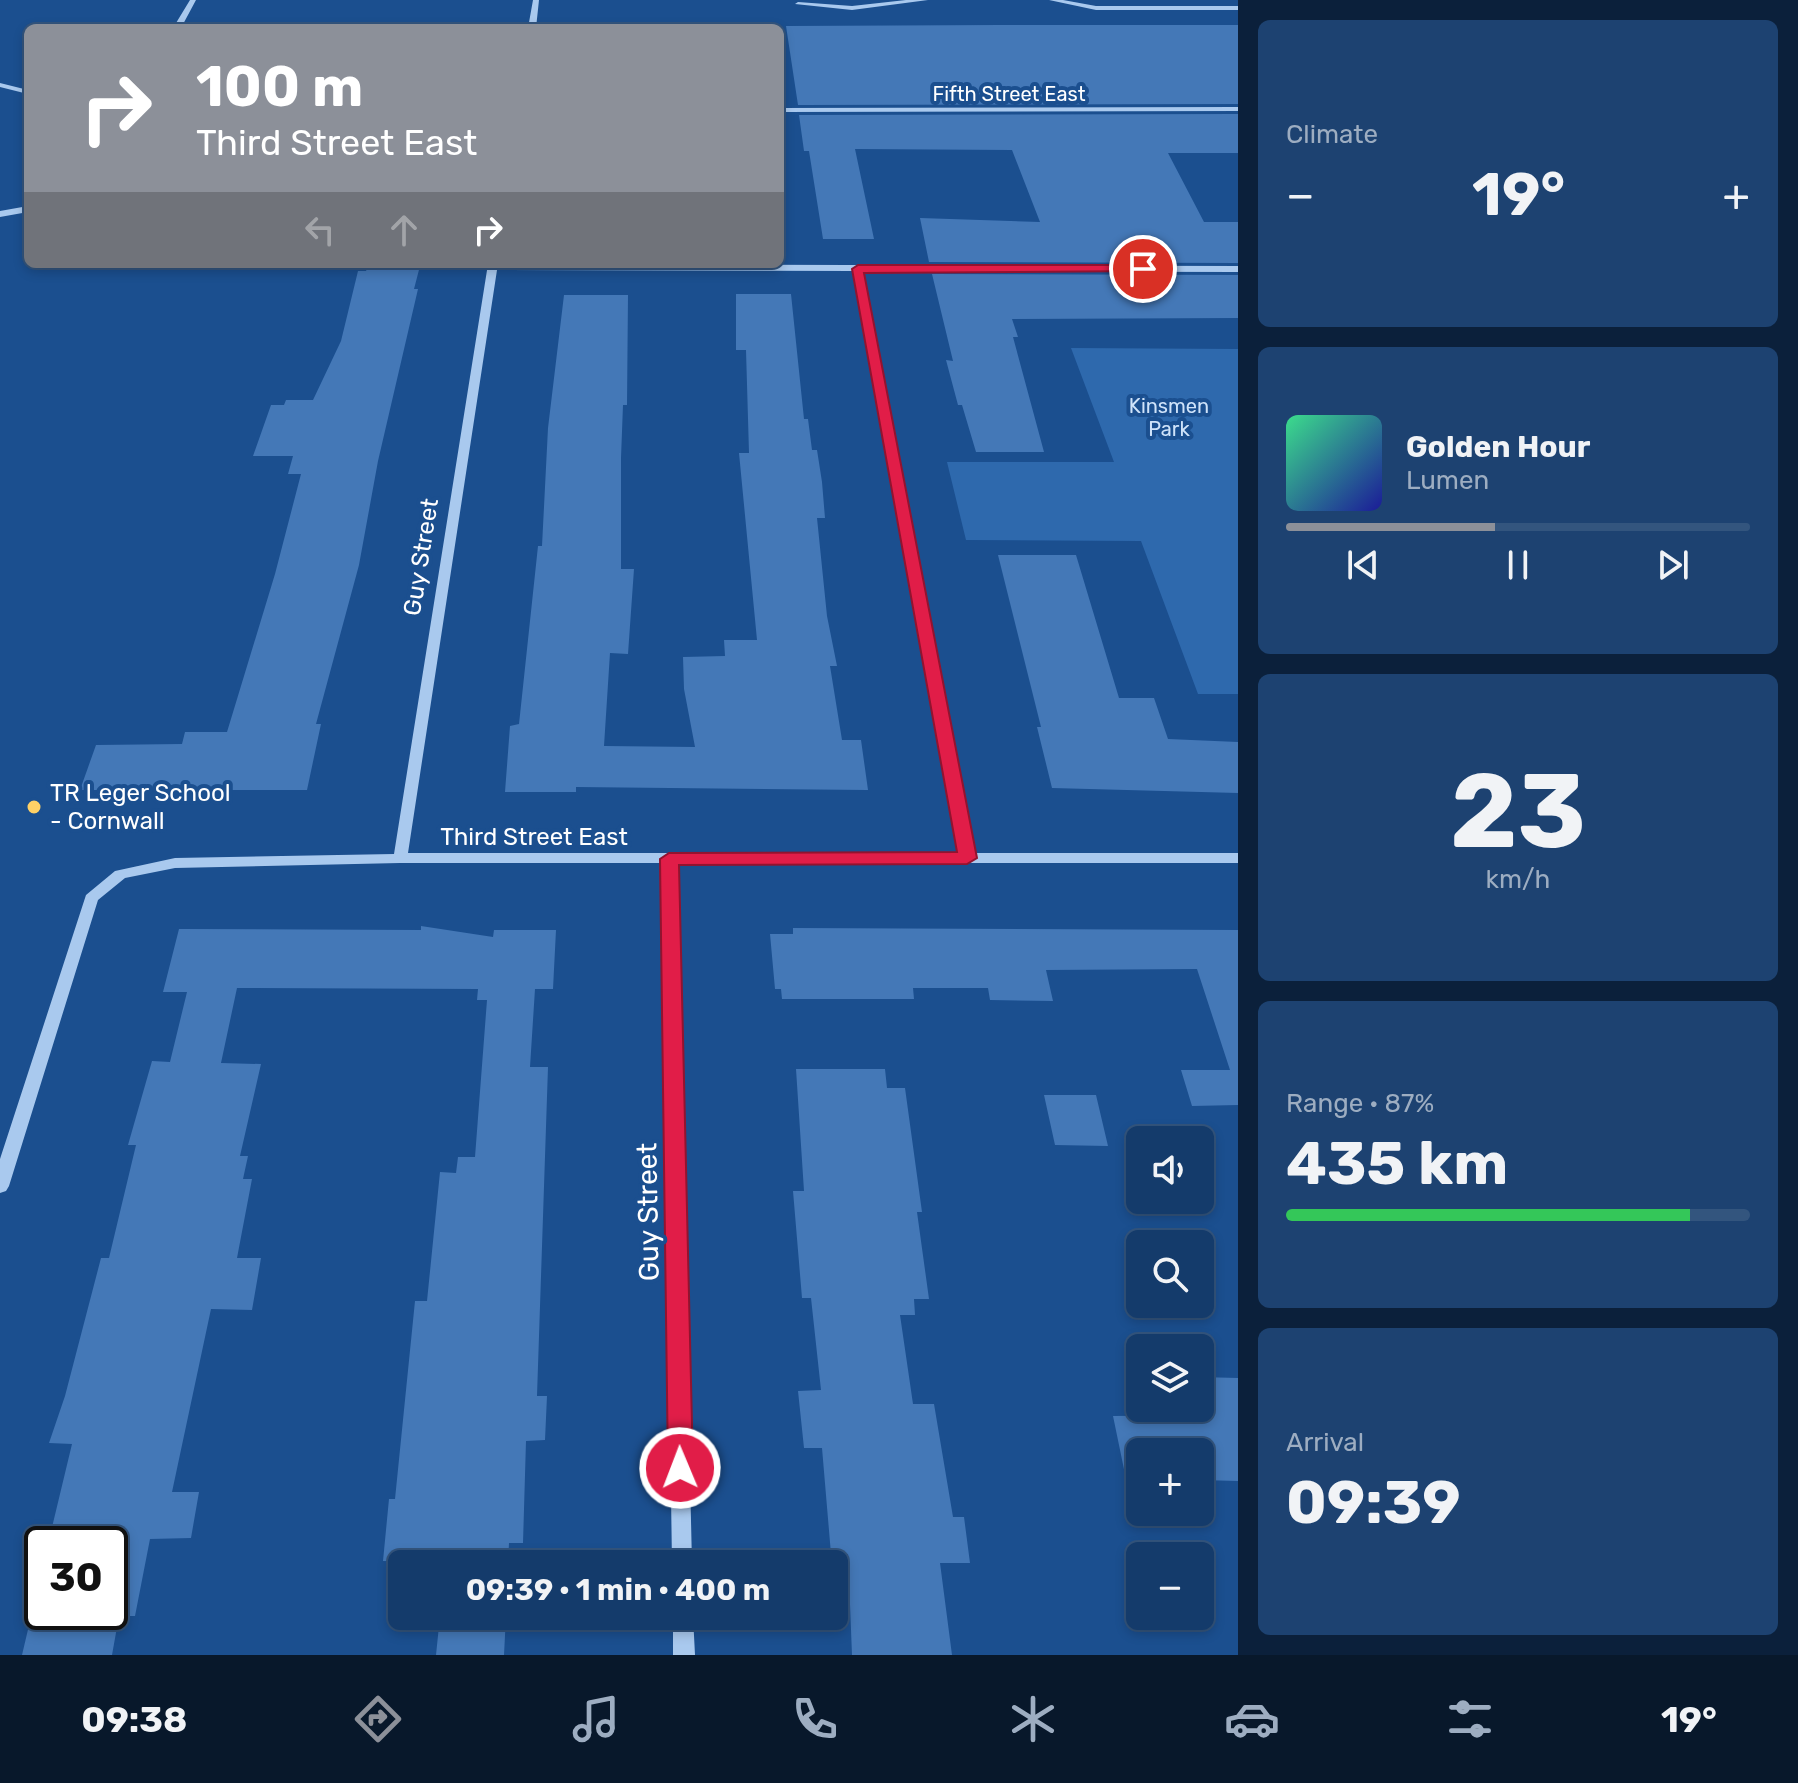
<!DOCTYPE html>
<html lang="en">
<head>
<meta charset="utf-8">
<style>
	:root { --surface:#143b6b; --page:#1d4271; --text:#f1f3f6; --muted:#9dadc1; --line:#33557e; --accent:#8c9099 }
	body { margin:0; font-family:Rubik,sans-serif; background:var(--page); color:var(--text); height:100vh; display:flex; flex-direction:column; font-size:30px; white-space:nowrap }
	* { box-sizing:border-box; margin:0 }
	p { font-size:26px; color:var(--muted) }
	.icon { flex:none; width:44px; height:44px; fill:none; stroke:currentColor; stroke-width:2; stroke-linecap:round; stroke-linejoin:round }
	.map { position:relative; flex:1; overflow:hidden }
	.side { display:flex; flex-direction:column; gap:20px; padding:20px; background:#0b203b; width:560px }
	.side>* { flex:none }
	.banner { position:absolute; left:24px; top:24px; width:760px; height:244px; border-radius:12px; box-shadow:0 4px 12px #0003,0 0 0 2px var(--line); background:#8c9099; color:#fff; overflow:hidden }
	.buttons { position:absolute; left:1126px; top:1126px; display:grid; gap:16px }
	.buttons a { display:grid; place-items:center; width:88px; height:88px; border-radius:12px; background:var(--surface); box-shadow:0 4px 12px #0003,0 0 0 2px var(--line); font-size:40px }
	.speed { position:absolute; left:24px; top:1526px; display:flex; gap:16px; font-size:40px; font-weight:700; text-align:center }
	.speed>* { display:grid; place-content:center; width:104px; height:104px; border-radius:50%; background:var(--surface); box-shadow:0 4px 12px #0003,0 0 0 2px var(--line); line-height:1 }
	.speed .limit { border:4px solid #111; border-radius:12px; background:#fff; color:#111 }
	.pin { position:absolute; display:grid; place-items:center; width:68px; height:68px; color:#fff; margin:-34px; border:4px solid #fff; border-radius:50%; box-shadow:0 2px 8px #0007 }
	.me { position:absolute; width:88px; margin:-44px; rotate:359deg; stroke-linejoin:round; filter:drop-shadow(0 0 6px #0008) }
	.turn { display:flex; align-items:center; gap:28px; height:168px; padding:0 40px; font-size:36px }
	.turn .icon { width:104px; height:104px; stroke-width:2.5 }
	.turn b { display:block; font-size:56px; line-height:68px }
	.lanes { display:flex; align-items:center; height:76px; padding:0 40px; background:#0003; justify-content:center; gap:40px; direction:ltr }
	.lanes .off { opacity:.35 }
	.big { font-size:60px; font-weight:700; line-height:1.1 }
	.side .card { flex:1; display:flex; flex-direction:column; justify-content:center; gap:12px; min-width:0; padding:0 28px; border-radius:12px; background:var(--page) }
	.side .dial { align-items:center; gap:0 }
	.dial b { font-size:104px; line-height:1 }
	.song { display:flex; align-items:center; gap:24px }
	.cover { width:96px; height:96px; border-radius:12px; background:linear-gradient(135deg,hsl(150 70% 55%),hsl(240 70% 35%)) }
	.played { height:8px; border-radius:4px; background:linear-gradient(90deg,var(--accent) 45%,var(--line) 45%) }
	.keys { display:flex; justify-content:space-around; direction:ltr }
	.heat { display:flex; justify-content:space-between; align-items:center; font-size:44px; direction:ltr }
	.charge { height:12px; border-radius:6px; background:linear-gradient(90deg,#34c759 87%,var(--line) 0) }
	.trip { position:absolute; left:388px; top:1550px; width:460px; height:80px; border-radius:12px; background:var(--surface); box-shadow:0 4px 12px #0003,0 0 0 2px var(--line); font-weight:700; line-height:80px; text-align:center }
	.menu { display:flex; height:128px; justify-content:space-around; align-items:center; background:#08182b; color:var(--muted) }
	.menu .icon { width:56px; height:56px }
	.menu .on { color:var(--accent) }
	.menu b { font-size:36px; color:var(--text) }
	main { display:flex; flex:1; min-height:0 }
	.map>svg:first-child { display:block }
</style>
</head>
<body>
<main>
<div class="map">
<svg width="1238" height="1655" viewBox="0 0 1238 1655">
	<rect width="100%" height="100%" fill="#1b4f8f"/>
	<path fill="#2e69ad" d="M 1071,348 L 1238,349 L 1238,694 L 1198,694 L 1141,541 L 966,540 L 947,462 L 1114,462 Z"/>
	<path fill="#4478b7" d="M 1000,25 L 1238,25 L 1238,104 L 798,105 L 786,26 Z
		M 1238,114 L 1238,153 L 1168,153 L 1204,222 L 1238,222 L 1238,263 L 929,262 L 920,218 L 1040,222 L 1012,150 L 855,149 L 874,239 L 823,239 L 809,151 L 804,151 L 799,115 Z
		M 369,264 L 417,264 L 420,266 L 414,289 L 418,289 L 378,461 L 359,565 L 316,724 L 321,724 L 307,790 L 80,790 L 96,745 L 182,744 L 185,732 L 227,732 L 275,574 L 301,474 L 288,474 L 293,456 L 253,456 L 271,405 L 284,405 L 286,400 L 313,400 L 341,341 L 358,271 L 366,271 Z
		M 932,274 L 1238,275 L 1238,318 L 1012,319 L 1018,337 L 1013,337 L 1044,452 L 976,452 L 962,405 L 958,405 L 946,360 L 953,361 Z
		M 736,294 L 791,294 L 804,419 L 808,419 L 812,450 L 817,450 L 822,482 L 825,518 L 817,518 L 827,616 L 837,666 L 830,666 L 842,740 L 861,740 L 868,790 L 576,787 L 576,792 L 505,792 L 510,726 L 519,724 L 538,546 L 542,546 L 548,428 L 564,295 L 628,295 L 627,405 L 623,405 L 621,458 L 621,569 L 634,569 L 628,654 L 610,653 L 604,746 L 695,747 L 684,689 L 683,657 L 725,656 L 724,640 L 757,640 L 739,453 L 749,453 L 746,350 L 736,350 Z
		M 998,555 L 1076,555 L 1119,698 L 1154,698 L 1168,739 L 1238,742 L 1238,793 L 1052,788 L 1037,727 L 1041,727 Z
		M 421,926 L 493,937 L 494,930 L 556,930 L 553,989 L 535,989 L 530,1067 L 548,1067 L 537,1396 L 547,1396 L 545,1440 L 526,1441 L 523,1543 L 509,1543 L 508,1564 L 383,1561 L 389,1499 L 395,1499 L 415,1301 L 427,1301 L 440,1172 L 456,1173 L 458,1157 L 475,1157 L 487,1000 L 477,1000 L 478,989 L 237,988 L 221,1063 L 261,1064 L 240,1156 L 248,1156 L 243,1179 L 252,1179 L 237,1258 L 261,1258 L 252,1310 L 211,1309 L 172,1492 L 199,1492 L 191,1538 L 150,1539 L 135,1616 L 119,1616 L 112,1655 L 22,1655 L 42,1570 L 42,1612 L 110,1612 L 110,1544 L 48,1544 L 72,1444 L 49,1443 L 65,1396 L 101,1258 L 109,1258 L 136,1145 L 128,1145 L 152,1061 L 170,1062 L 187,992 L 163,992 L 179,929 L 421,930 Z
		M 793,928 L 1238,930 L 1238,1105 L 1192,1106 L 1181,1070 L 1230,1070 L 1197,969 L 1046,970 L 1053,1001 L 990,1000 L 988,988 L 913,988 L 914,999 L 782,999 L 781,989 L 775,989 L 770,934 L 793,934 Z
		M 796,1069 L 885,1069 L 887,1088 L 905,1088 L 922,1212 L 917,1212 L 929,1299 L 914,1299 L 915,1315 L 900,1315 L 913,1404 L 934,1404 L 953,1517 L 964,1517 L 970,1563 L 940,1563 L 952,1655 L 852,1655 L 848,1554 L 831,1554 L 822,1448 L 804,1448 L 798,1391 L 821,1390 L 811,1298 L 802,1298 L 793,1191 L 804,1191 Z
		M 1044,1095 L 1096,1095 L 1108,1146 L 1055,1145 Z
		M 1200,1377 L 1238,1378 L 1238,1481 L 1200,1480 L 1200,1452 L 1140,1452 L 1140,1479 L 1126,1479 L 1113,1416 L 1200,1415 Z
		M 440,1616 L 506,1616 L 504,1655 L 436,1655 Z"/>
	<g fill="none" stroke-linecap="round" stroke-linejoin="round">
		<path fill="#a9c9ee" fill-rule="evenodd" d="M 190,0 L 196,0 L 181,28 L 173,28 Z
			M 533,0 L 539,0 L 536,28 L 528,28 Z
			M 906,0 L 928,0 L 852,10 L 795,4 L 798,2 L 852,6 Z
			M 1049,0 L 1063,0 L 1096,6 L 1238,6 L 1238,10 L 1096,10 Z
			M 0,83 L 28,90 L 28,94 L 0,87 Z
			M 1238,107 L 1238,111 L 780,112 L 780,108 Z
			M 28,206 L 28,212 L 0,217 L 0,211 Z
			M 488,264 L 1238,266 L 1238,272 L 863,271 L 973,853 L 1238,853 L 1238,863 L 676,863 L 692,1564 L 672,1564 L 662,863 L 400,863 L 175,868 L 125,878 L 98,900 L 9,1186 L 6,1191 L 0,1193 L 0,1159 L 86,895 L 115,871 L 175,858 L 394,854 ZM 497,270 L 854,271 L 959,853 L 408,853 Z
			M 673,1616 L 693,1616 L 695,1655 L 673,1655 Z"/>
	</g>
	<path fill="#e11d48" stroke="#92132f" stroke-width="2" d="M 1143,265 L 1149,269 L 1147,271 L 864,273 L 977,858 L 967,864 L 679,865 L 693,1468 L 689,1476 L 680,1479 L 671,1476 L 668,1468 L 660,859 L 669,853 L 957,852 L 852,269 L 858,265 Z"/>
	<circle fill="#ffd166" stroke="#1b4f8f" stroke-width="3" cx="34" cy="807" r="8"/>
	<g text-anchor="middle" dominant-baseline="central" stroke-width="8" stroke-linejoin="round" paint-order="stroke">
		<g font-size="20" fill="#fff" stroke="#1b4f8f">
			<text x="1009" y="94">Fifth Street East</text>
		</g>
		<g font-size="20" fill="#cfe3fa" stroke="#1b4f8f">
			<text x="1169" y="406">Kinsmen<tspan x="1169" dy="23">Park</tspan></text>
		</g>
		<g font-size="24" fill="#fff" stroke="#1b4f8f">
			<text transform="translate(421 557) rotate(-81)">Guy Street</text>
			<text x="534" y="837">Third Street East</text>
		</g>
		<g font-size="24" fill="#fff" stroke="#1b4f8f" text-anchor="start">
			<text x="50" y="793">TR Leger School<tspan x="50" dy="28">- Cornwall</tspan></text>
		</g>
		<g font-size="28" fill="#fff" stroke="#1b4f8f">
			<text transform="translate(648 1212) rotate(-91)">Guy Street</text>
		</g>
	</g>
</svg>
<div class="buttons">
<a><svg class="icon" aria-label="sound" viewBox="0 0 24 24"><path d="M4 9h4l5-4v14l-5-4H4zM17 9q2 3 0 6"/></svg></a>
<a><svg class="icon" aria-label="search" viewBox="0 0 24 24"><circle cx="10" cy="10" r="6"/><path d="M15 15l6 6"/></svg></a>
<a><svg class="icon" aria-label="layers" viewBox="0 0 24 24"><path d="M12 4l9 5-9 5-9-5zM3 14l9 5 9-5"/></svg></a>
<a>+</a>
<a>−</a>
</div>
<div class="speed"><div class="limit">30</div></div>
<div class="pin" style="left:1143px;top:269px;background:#d93025"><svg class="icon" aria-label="arrive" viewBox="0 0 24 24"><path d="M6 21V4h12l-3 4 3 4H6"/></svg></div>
<svg class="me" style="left:680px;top:1468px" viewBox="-20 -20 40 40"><circle r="17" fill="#e11d48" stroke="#fff" stroke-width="3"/><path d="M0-11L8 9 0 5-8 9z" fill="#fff"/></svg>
<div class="trip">09:39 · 1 min · 400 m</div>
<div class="banner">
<div class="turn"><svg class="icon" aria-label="right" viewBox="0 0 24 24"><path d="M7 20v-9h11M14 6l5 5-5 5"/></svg><div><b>100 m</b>Third Street East</div></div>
<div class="lanes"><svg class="icon off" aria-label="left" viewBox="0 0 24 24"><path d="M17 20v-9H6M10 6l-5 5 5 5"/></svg><svg class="icon off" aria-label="ahead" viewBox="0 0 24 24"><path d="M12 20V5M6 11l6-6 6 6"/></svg><svg class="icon" aria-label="right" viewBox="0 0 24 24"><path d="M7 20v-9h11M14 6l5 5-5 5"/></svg></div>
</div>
</div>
<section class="side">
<div class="card"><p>Climate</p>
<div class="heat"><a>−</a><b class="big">19°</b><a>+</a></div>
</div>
<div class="card">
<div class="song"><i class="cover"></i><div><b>Golden Hour</b><p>Lumen</p></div></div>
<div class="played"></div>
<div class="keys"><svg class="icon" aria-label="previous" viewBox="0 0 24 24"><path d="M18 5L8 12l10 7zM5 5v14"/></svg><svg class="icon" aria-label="pause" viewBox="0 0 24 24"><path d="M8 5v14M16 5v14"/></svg><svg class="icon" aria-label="next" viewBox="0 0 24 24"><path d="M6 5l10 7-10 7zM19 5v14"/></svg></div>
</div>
<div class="card dial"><b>23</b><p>km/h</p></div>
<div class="card"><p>Range · 87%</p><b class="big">435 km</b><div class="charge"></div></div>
<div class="card"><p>Arrival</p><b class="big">09:39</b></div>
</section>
</main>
<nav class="menu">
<b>09:38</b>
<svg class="icon on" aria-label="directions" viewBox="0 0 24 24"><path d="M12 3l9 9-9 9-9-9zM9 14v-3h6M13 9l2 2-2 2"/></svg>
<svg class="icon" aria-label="music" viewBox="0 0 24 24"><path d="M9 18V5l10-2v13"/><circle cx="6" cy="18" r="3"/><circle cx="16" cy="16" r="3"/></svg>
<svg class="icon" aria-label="phone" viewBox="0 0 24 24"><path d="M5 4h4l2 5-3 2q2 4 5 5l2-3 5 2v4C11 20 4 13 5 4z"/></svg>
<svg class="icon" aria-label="climate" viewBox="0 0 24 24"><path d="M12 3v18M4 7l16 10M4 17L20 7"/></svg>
<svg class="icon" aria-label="car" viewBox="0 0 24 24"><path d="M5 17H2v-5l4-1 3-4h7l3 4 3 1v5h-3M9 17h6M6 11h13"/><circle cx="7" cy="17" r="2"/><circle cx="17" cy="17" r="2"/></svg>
<svg class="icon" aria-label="filters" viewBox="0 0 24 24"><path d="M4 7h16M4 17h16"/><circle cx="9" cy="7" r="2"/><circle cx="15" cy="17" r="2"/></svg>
<b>19°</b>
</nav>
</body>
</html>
